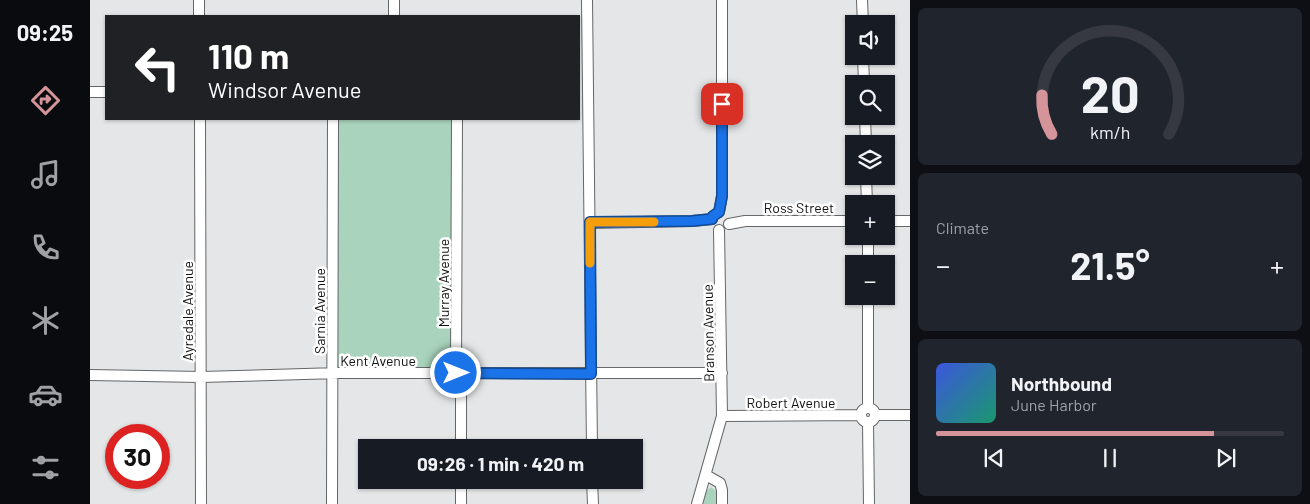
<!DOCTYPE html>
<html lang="en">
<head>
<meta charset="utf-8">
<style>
	:root { --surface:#171b24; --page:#20242c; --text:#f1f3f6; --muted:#9ea1a6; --line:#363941; --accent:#d4949a }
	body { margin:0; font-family:Barlow,sans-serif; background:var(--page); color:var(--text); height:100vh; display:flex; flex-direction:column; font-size:19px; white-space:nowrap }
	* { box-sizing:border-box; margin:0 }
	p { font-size:16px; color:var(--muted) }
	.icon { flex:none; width:28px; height:28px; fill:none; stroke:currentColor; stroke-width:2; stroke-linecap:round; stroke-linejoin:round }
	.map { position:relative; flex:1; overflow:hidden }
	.panel { display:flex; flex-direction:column; gap:8px; padding:8px; background:#0d0f14; width:400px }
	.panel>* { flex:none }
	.guide { position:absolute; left:15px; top:15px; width:475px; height:105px; border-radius:0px; box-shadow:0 1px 4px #0004; background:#202124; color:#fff; overflow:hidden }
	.buttons { position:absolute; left:755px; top:15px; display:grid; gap:10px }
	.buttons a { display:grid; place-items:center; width:50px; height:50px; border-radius:0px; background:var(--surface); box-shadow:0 1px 4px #0004; font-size:25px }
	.speed { position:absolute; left:15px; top:424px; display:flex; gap:10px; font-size:25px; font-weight:700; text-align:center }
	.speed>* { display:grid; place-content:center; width:65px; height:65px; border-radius:50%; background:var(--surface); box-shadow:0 1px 4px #0004; line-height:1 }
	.speed .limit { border:8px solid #d22; background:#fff; color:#111 }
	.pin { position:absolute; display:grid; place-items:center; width:42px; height:42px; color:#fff; margin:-21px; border-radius:10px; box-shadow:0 2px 8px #0006 }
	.me { position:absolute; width:55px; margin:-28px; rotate:90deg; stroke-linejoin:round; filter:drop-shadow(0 0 4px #0008) }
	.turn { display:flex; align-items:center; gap:18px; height:105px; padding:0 20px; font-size:22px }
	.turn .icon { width:65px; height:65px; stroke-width:2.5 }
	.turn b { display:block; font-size:35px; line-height:42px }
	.big { font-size:38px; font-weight:700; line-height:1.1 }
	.panel .widget { flex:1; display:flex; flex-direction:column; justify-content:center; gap:8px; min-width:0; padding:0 18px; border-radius:8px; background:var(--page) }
	.panel .dial { align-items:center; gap:0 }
	.dial svg { height:130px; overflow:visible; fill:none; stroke:var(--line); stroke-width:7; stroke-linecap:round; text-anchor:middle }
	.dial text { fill:var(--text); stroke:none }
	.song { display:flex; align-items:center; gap:15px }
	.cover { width:60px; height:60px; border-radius:8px; background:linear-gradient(135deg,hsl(230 70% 55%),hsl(160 70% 35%)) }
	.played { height:5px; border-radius:2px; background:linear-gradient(90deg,var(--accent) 80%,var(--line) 80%) }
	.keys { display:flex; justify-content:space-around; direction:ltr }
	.heat { display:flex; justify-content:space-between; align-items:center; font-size:28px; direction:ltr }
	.trip { position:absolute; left:268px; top:439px; width:285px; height:50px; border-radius:0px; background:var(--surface); box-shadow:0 1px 4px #0004; font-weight:700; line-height:50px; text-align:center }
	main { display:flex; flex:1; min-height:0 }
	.tabs { display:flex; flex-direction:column; width:90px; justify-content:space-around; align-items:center; background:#090b0e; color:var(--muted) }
	.tabs .icon { width:35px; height:35px }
	.tabs .active { color:var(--accent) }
	.tabs b { font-size:22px; color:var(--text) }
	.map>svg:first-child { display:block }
</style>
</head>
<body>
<main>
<nav class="tabs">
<b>09:25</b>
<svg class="icon active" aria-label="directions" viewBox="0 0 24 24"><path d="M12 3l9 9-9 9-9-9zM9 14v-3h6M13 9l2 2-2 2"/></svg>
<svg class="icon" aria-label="music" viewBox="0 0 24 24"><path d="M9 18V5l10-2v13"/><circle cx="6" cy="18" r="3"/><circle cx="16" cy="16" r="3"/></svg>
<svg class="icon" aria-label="phone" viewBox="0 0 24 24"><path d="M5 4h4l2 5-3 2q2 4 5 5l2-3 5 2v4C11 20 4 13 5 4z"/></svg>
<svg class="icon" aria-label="climate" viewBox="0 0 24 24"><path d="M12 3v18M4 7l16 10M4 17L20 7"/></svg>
<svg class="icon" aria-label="car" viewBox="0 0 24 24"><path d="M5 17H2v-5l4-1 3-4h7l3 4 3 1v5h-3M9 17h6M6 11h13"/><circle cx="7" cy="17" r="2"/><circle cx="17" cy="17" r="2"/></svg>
<svg class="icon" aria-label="filters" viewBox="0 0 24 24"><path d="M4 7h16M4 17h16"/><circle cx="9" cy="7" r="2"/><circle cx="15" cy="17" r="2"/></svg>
</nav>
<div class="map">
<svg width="820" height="504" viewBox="0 0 820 504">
	<rect width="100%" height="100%" fill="#e4e6e7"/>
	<path fill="#a9d3bc" d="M 243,119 L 367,119 L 366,373 L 243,373 Z
		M 621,487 L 627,492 L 627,504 L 612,504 L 616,491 Z"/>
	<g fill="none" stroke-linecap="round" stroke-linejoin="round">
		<g stroke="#656668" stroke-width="12">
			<path id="minor" d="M 109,0 L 109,16
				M 497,0 L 502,448
				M 772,0 L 773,24
				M 304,16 L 304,0
				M 773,56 L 774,84
				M 0,92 L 16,92
				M 775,116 L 776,144
				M 110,119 L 111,504
				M 367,119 L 366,373 L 371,388 L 371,448
				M 776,176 L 777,204
				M 629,212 L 632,196 L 632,0
				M 796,221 L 820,221
				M 500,223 L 602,221 L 622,219
				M 639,224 L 655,221 L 764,221
				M 778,236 L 778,264
				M 778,296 L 778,408
				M 0,375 L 111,377 L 248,373 L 632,373
				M771 415a7 7 0 1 1 14 0a7 7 0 1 1-14 0Z
				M 785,415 L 820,415
				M 632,416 L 771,415
				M 778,422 L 779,504
				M 616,475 L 630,483 L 632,490 L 632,504
				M 371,480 L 371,504
				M 502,480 L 503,504
				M 242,504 L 243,119
				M 607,504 L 632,416 L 629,230"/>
		</g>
		<use href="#minor" stroke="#fff" stroke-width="10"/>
	</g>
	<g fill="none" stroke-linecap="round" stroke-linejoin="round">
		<g stroke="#114b97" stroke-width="12">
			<path id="route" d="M 366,373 L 501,374 L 500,222 L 602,221 L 622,219 L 623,216 L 629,212 L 632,196 L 632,104"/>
		</g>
		<use href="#route" stroke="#1a73e8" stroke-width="9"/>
		<path stroke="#f59e0b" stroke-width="9" d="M 500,263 L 500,222 L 564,222"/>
	</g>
	<g text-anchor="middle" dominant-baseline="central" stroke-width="5" stroke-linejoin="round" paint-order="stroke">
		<g font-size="14" fill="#111112" stroke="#fff">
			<text x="709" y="207">Ross Street</text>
			<text transform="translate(353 283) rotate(-90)">Murray Avenue</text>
			<text transform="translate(97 311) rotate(-90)">Ayredale Avenue</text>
			<text transform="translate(229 311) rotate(-90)">Sarnia Avenue</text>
			<text transform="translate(618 333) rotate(-91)">Branson Avenue</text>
			<text x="288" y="360">Kent Avenue</text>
			<text x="701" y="402">Robert Avenue</text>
		</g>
	</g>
</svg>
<div class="buttons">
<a><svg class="icon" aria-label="sound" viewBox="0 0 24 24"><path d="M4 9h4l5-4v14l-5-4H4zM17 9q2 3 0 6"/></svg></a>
<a><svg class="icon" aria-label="search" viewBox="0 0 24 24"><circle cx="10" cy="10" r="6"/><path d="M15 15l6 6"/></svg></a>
<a><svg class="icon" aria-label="layers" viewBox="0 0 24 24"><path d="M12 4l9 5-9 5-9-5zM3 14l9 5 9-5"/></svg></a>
<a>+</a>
<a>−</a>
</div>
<div class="speed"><div class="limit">30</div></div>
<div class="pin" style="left:632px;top:104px;background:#d93025"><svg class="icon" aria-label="arrive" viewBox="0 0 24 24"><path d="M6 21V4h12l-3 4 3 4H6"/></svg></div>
<svg class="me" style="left:366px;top:373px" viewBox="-20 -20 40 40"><circle r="17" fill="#1a73e8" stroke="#fff" stroke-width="3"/><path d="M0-11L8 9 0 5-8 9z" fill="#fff"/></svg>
<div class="trip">09:26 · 1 min · 420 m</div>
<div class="guide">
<div class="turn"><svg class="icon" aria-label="left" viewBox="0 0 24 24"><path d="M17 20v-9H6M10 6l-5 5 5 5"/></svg><div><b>110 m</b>Windsor Avenue</div></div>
</div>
</div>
<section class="panel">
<div class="widget dial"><svg viewBox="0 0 100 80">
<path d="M14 69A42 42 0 1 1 86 69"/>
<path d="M14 69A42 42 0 0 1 8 45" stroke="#d4949a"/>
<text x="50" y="56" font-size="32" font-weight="700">20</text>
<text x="50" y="72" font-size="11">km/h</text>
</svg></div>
<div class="widget"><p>Climate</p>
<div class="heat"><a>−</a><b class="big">21.5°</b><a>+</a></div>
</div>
<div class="widget">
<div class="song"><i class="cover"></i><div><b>Northbound</b><p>June Harbor</p></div></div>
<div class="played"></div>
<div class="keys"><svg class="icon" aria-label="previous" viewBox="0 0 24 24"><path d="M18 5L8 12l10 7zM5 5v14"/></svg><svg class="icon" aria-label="pause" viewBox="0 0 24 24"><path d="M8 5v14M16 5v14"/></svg><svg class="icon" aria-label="next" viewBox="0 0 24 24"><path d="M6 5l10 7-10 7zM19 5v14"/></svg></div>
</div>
</section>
</main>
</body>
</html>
